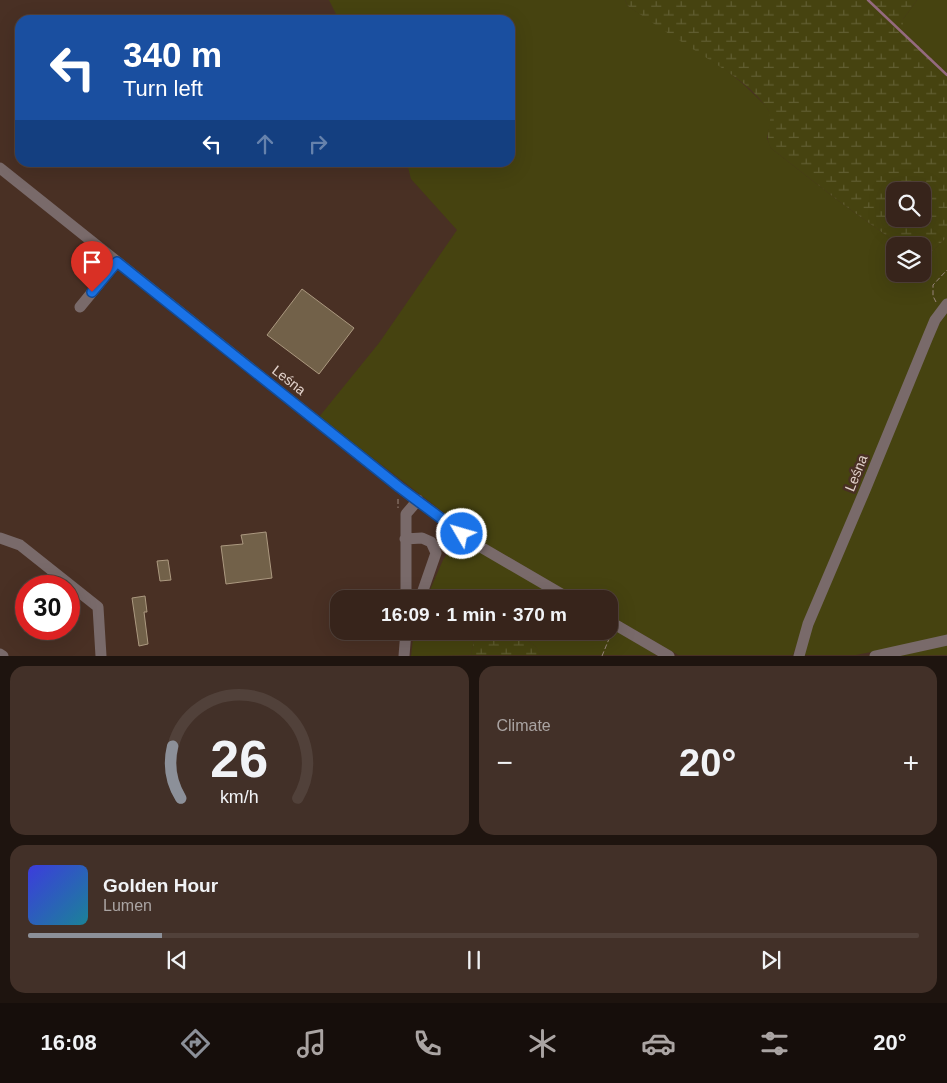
<!DOCTYPE html>
<html lang="en">
<head>
<meta charset="utf-8">
<style>
	:root { --surface:#37241b; --page:#423028; --text:#f1f3f6; --muted:#aaa4a3; --line:#51413a; --accent:#8c9099 }
	body { margin:0; font-family:Helvetica,sans-serif; background:var(--page); color:var(--text); height:100vh; display:flex; flex-direction:column; font-size:19px; white-space:nowrap }
	* { box-sizing:border-box; margin:0 }
	p { font-size:16px; color:var(--muted) }
	.icon { flex:none; width:28px; height:28px; fill:none; stroke:currentColor; stroke-width:2; stroke-linecap:round; stroke-linejoin:round }
	.map { position:relative; height:656px; overflow:hidden }
	.sheet { display:flex; flex-direction:column; gap:10px; padding:10px; background:#1e140f; flex:1 }
	.sheet>* { flex:none }
	.banner { position:absolute; left:15px; top:15px; width:500px; height:152px; border-radius:15px; box-shadow:0 5px 20px #0002,0 0 0 1px var(--line); background:#1a4fa0; color:#fff; overflow:hidden }
	.tools { position:absolute; left:886px; top:182px; display:grid; gap:10px }
	.tools a { display:grid; place-items:center; width:45px; height:45px; border-radius:10px; background:var(--surface); box-shadow:0 5px 20px #0002,0 0 0 1px var(--line); font-size:25px }
	.speed { position:absolute; left:15px; top:575px; display:flex; gap:10px; font-size:25px; font-weight:700; text-align:center }
	.speed>* { display:grid; place-content:center; width:65px; height:65px; border-radius:50%; background:var(--surface); box-shadow:0 5px 20px #0002,0 0 0 1px var(--line); line-height:1 }
	.speed .limit { border:8px solid #d22; background:#fff; color:#111 }
	.pin { position:absolute; display:grid; place-items:center; width:42px; height:42px; color:#fff; margin:-51px -21px; border-radius:50% 50% 50% 0; rotate:-45deg; box-shadow:0 0 5px #0007 }
	.pin .icon { rotate:45deg }
	.me { position:absolute; width:55px; margin:-28px; rotate:308deg; stroke-linejoin:round; filter:drop-shadow(0 0 4px #0008) }
	.turn { display:flex; align-items:center; gap:18px; height:105px; padding:0 25px; font-size:22px }
	.turn .icon { width:65px; height:65px; stroke-width:2.5 }
	.turn b { display:block; font-size:35px; line-height:42px }
	.lanes { display:flex; align-items:center; height:48px; padding:0 25px; background:#0003; justify-content:center; gap:25px; direction:ltr }
	.lanes .off { opacity:.35 }
	.big { font-size:38px; font-weight:700; line-height:1.1 }
	.sheet .tile { flex:1; display:flex; flex-direction:column; justify-content:center; gap:8px; min-width:0; padding:0 18px; border-radius:15px; background:var(--page) }
	.sheet .dial { align-items:center; gap:0 }
	.dial svg { height:130px; overflow:visible; fill:none; stroke:var(--line); stroke-width:7; stroke-linecap:round; text-anchor:middle }
	.dial text { fill:var(--text); stroke:none }
	.song { display:flex; align-items:center; gap:15px }
	.cover { width:60px; height:60px; border-radius:8px; background:linear-gradient(135deg,hsl(240 70% 55%),hsl(190 70% 35%)) }
	.played { height:5px; border-radius:2px; background:linear-gradient(90deg,var(--accent) 15%,var(--line) 15%) }
	.keys { display:flex; justify-content:space-around; direction:ltr }
	.heat { display:flex; justify-content:space-between; align-items:center; font-size:28px; direction:ltr }
	.sheet .tiles { flex:1; display:grid; gap:10px; grid-template-columns:1fr 1fr }
	.tile:last-child { grid-column:span 2 }
	.trip { position:absolute; left:330px; top:590px; width:288px; height:50px; border-radius:15px; background:var(--surface); box-shadow:0 5px 20px #0002,0 0 0 1px var(--line); font-weight:700; line-height:50px; text-align:center }
	.dock { display:flex; height:80px; justify-content:space-around; align-items:center; background:#160e0b; color:var(--muted) }
	.dock .icon { width:35px; height:35px }
	.dock .selected { color:var(--accent) }
	.dock b { font-size:22px; color:var(--text) }
	.map>svg:first-child { display:block }
</style>
</head>
<body>
<div class="map">
<svg width="947" height="656" viewBox="0 0 947 656">
	<defs>
		<pattern id="wetland-marsh" width="20" height="14" patternUnits="userSpaceOnUse" patternTransform="scale(1.25)"><rect width="20" height="14" fill="#464310"/><path d="M1 5h8M5 5V1M11 12h8M15 12V8" fill="none" stroke="#605d31"/></pattern>
	</defs>
	<rect width="100%" height="100%" fill="#493024"/>
	<path fill="#464310" d="M 329,0 L 625,0 L 628,6 L 726,70 L 742,83 L 766,106 L 770,113 L 771,121 L 767,138 L 771,148 L 840,202 L 901,246 L 895,246 L 895,274 L 922,274 L 923,257 L 929,254 L 947,237 L 947,299 L 805,623 L 793,655 L 678,655 L 609,615 L 609,599 L 580,599 L 481,541 L 319,417 L 379,343 L 457,230 L 411,179 L 407,163 L 510,162 L 510,20 L 339,20 Z
		M 917,0 L 947,0 L 947,73 L 903,31 L 903,19 Z
		M 947,313 L 947,637 L 856,655 L 803,655 L 813,622 L 939,324 Z
		M 458,538 L 560,599 L 426,599 L 443,560 Z
		M 609,627 L 658,655 L 540,655 L 536,647 L 515,631 L 609,631 Z
		M 414,631 L 478,631 L 475,635 L 471,655 L 411,656 Z
		M 947,643 L 947,655 L 895,656 Z"/>
	<path fill="url(#wetland-marsh)" fill-rule="evenodd" d="M 625,0 L 917,0 L 903,19 L 903,31 L 947,73 L 947,237 L 930,253 L 923,257 L 922,246 L 901,246 L 840,202 L 771,148 C 762,134 776,121 767,108 C 751,85 725,70 702,55 C 677,39 652,23 628,6 ZM 922,191 L 922,219 L 895,219 L 895,191 Z
		M 478,631 L 515,631 L 536,647 L 540,655 L 471,655 L 475,635 Z"/>
	<g fill="none" stroke-linecap="round" stroke-linejoin="round">
		<path stroke="#946a7e" stroke-width="2.5" d="M 868,0 L 947,75"/>
	</g>
	<path fill="#726149" stroke="#ac9980" d="M 302,289 L 354,328 L 319,374 L 267,335 Z
		M 266,532 L 272,578 L 226,584 L 221,546 L 243,544 L 241,535 Z
		M 168,560 L 171,580 L 160,581 L 157,561 Z
		M 145,596 L 147,612 L 144,612 L 148,644 L 139,646 L 132,598 Z"/>
	<g fill="none" stroke-linecap="round" stroke-linejoin="round">
		<path stroke="#9a867d" stroke-width="1" stroke-dasharray="5 2.5" stroke-linecap="butt" d="M 936,302 L 933,296 L 933,285 L 947,270
			M 398,499 L 398,508
			M 446,553 L 454,542
			M 602,656 L 611,634"/>
		<path stroke="#796a6a" stroke-width="11" d="M 0,168 L 403,490 L 479,546 L 570,599
			M 80,307 L 117,262
			M 0,538 L 20,545 L 98,607 L 101,656
			M 405,539 L 422,538 L 431,542 L 436,553 L 420,599
			M 406,599 L 406,514 L 418,500
			M 609,621 L 669,656
			M 0,654 L 3,656
			M 404,656 L 406,631
			M 799,656 L 808,624 L 865,490 L 927,339 L 935,320 L 947,304
			M 875,656 L 947,640"/>
	</g>
	<g fill="none" stroke-linecap="round" stroke-linejoin="round">
		<g stroke="#114b97" stroke-width="12">
			<path id="route" d="M 92,292 L 117,262 L 399,487 L 462,534"/>
		</g>
		<use href="#route" stroke="#1a73e8" stroke-width="9"/>
	</g>
	<g text-anchor="middle" dominant-baseline="central" stroke-width="5" stroke-linejoin="round" paint-order="stroke">
		<g font-size="14" fill="#e2d2cb" stroke="#493024">
			<text transform="translate(289 380) rotate(38)">Leśna</text>
			<text transform="translate(856 473) rotate(-68)">Leśna</text>
		</g>
	</g>
</svg>
<div class="tools">
<a><svg class="icon" aria-label="search" viewBox="0 0 24 24"><circle cx="10" cy="10" r="6"/><path d="M15 15l6 6"/></svg></a>
<a><svg class="icon" aria-label="layers" viewBox="0 0 24 24"><path d="M12 4l9 5-9 5-9-5zM3 14l9 5 9-5"/></svg></a>
</div>
<div class="speed"><div class="limit">30</div></div>
<div class="pin" style="left:92px;top:292px;background:#d93025"><svg class="icon" aria-label="arrive" viewBox="0 0 24 24"><path d="M6 21V4h12l-3 4 3 4H6"/></svg></div>
<svg class="me" style="left:462px;top:534px" viewBox="-20 -20 40 40"><circle r="17" fill="#1a73e8" stroke="#fff" stroke-width="3"/><path d="M0-11L8 9 0 5-8 9z" fill="#fff"/></svg>
<div class="trip">16:09 · 1 min · 370 m</div>
<div class="banner">
<div class="turn"><svg class="icon" aria-label="left" viewBox="0 0 24 24"><path d="M17 20v-9H6M10 6l-5 5 5 5"/></svg><div><b>340 m</b>Turn left</div></div>
<div class="lanes"><svg class="icon" aria-label="left" viewBox="0 0 24 24"><path d="M17 20v-9H6M10 6l-5 5 5 5"/></svg><svg class="icon off" aria-label="ahead" viewBox="0 0 24 24"><path d="M12 20V5M6 11l6-6 6 6"/></svg><svg class="icon off" aria-label="right" viewBox="0 0 24 24"><path d="M7 20v-9h11M14 6l5 5-5 5"/></svg></div>
</div>
</div>
<section class="sheet">
<div class="tiles">
<div class="tile dial"><svg viewBox="0 0 100 80">
<path d="M14 69A42 42 0 1 1 86 69"/>
<path d="M14 69A42 42 0 0 1 9 37" stroke="#8c9099"/>
<text x="50" y="56" font-size="32" font-weight="700">26</text>
<text x="50" y="72" font-size="11">km/h</text>
</svg></div>
<div class="tile"><p>Climate</p>
<div class="heat"><a>−</a><b class="big">20°</b><a>+</a></div>
</div>
<div class="tile">
<div class="song"><i class="cover"></i><div><b>Golden Hour</b><p>Lumen</p></div></div>
<div class="played"></div>
<div class="keys"><svg class="icon" aria-label="previous" viewBox="0 0 24 24"><path d="M18 5L8 12l10 7zM5 5v14"/></svg><svg class="icon" aria-label="pause" viewBox="0 0 24 24"><path d="M8 5v14M16 5v14"/></svg><svg class="icon" aria-label="next" viewBox="0 0 24 24"><path d="M6 5l10 7-10 7zM19 5v14"/></svg></div>
</div>
</div>
</section>
<nav class="dock">
<b>16:08</b>
<svg class="icon selected" aria-label="directions" viewBox="0 0 24 24"><path d="M12 3l9 9-9 9-9-9zM9 14v-3h6M13 9l2 2-2 2"/></svg>
<svg class="icon" aria-label="music" viewBox="0 0 24 24"><path d="M9 18V5l10-2v13"/><circle cx="6" cy="18" r="3"/><circle cx="16" cy="16" r="3"/></svg>
<svg class="icon" aria-label="phone" viewBox="0 0 24 24"><path d="M5 4h4l2 5-3 2q2 4 5 5l2-3 5 2v4C11 20 4 13 5 4z"/></svg>
<svg class="icon" aria-label="climate" viewBox="0 0 24 24"><path d="M12 3v18M4 7l16 10M4 17L20 7"/></svg>
<svg class="icon" aria-label="car" viewBox="0 0 24 24"><path d="M5 17H2v-5l4-1 3-4h7l3 4 3 1v5h-3M9 17h6M6 11h13"/><circle cx="7" cy="17" r="2"/><circle cx="17" cy="17" r="2"/></svg>
<svg class="icon" aria-label="filters" viewBox="0 0 24 24"><path d="M4 7h16M4 17h16"/><circle cx="9" cy="7" r="2"/><circle cx="15" cy="17" r="2"/></svg>
<b>20°</b>
</nav>
</body>
</html>
